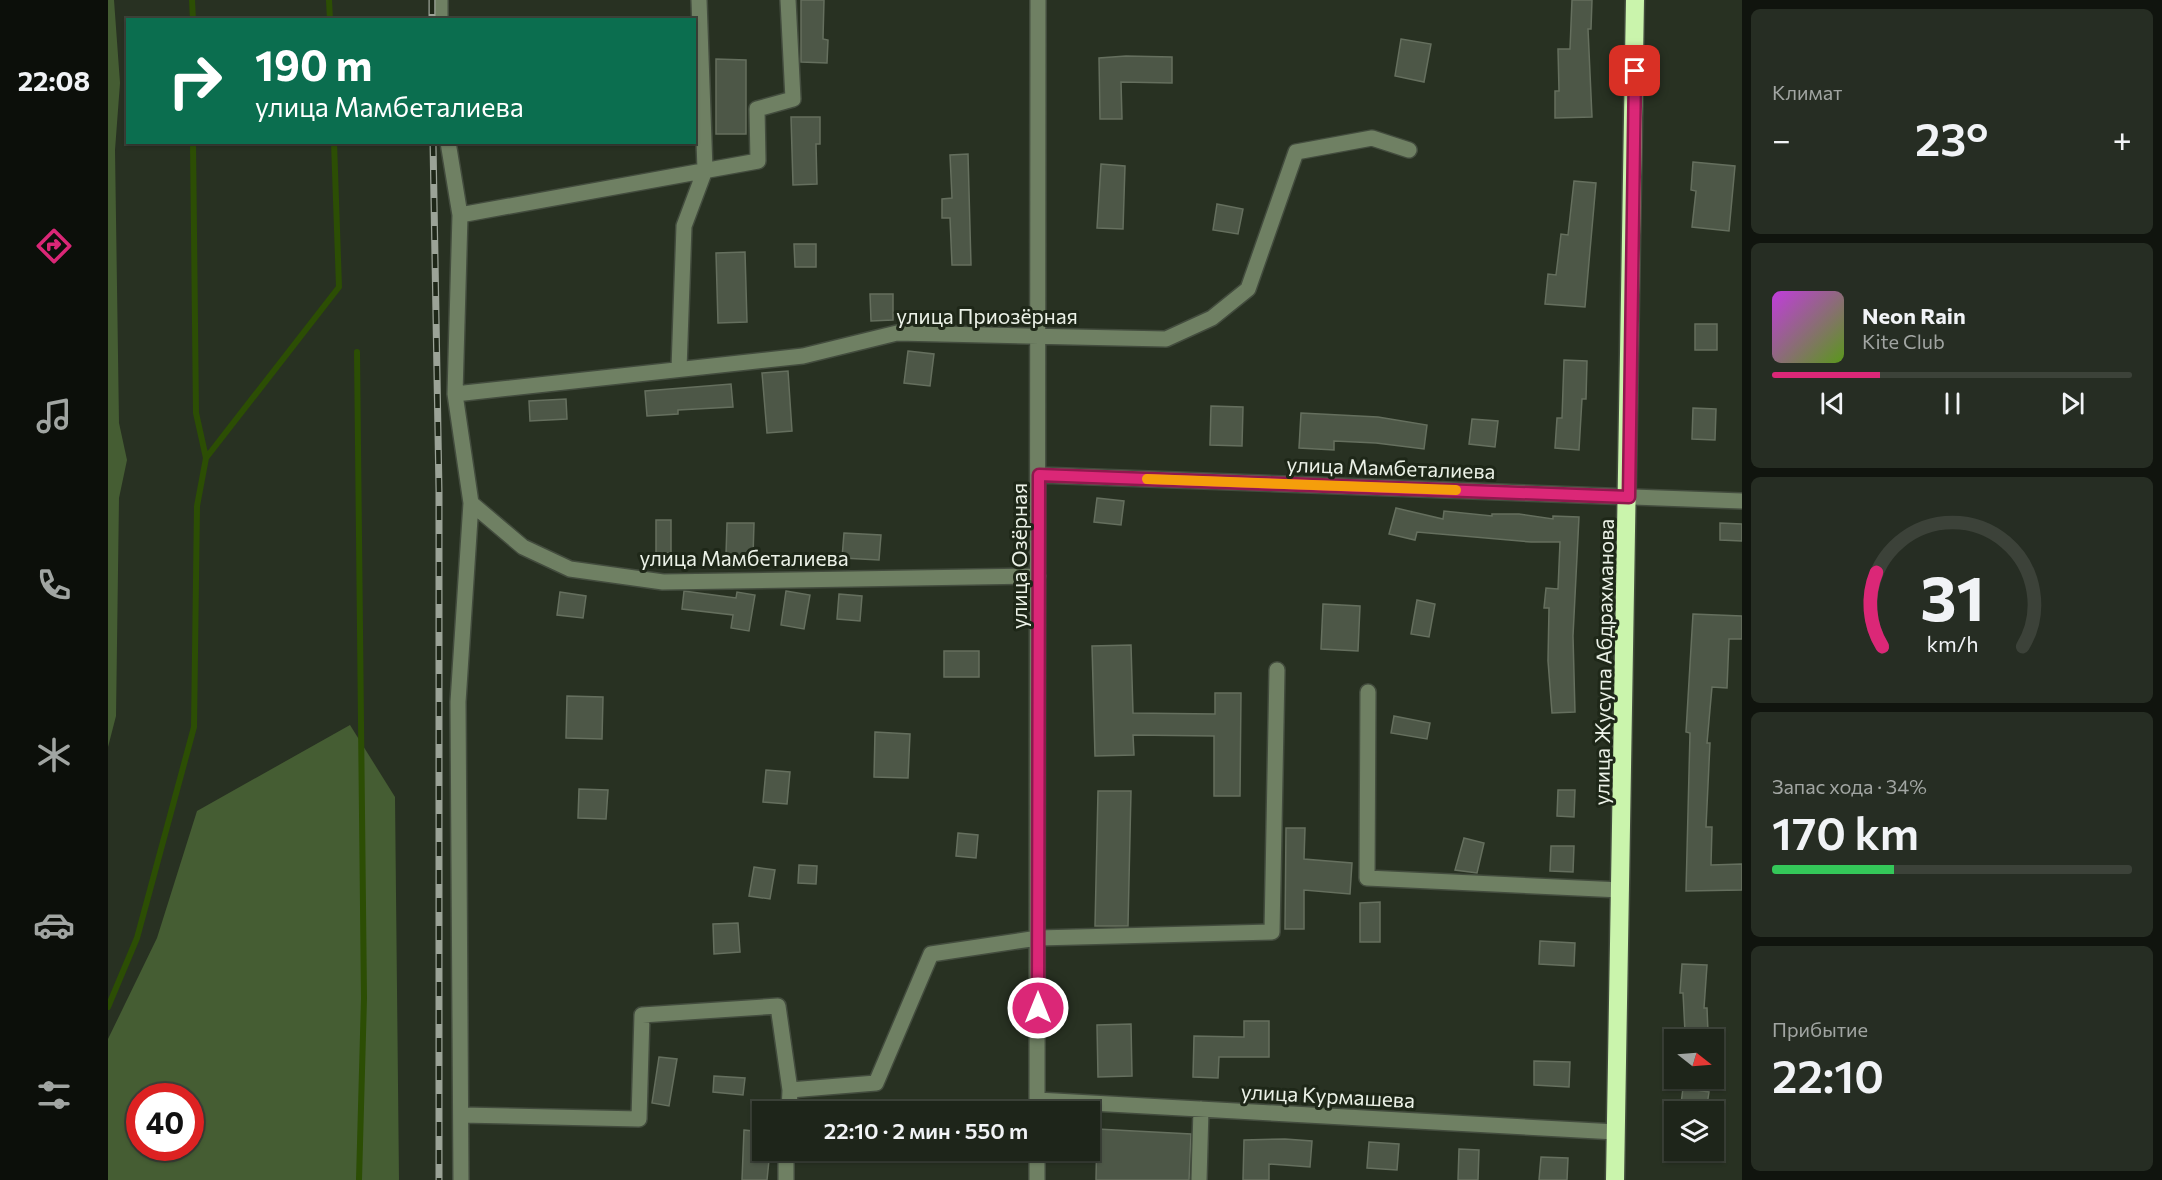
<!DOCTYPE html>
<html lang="ru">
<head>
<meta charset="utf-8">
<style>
	:root { --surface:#1e251a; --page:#262d23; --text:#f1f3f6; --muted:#a1a5a2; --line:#3c4239; --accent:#db2777 }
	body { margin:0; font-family:Commissioner,sans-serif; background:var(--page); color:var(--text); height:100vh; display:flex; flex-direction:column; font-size:22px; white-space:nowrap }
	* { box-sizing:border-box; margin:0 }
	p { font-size:20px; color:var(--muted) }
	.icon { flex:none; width:33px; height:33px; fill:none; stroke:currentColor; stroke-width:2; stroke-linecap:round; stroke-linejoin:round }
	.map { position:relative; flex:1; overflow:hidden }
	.side { display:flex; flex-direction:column; gap:9px; padding:9px; background:#10140e; width:420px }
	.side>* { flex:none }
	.top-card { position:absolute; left:18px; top:18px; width:570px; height:126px; border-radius:0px; box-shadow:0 2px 4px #0004,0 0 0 2px var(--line); background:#0b6e4f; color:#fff; overflow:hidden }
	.needle { width:39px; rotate:107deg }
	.buttons { position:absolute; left:1556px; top:1029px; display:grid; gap:12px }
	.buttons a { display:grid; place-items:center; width:60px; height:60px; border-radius:0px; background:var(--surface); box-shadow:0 2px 4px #0004,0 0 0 2px var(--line); font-size:30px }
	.speed { position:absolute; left:18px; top:1083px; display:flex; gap:12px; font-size:30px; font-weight:700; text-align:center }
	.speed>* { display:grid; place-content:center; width:78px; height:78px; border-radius:50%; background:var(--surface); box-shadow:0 2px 4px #0004,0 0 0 2px var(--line); line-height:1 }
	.speed .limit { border:9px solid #d22; background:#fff; color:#111 }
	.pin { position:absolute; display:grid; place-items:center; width:51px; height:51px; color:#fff; margin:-26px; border-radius:12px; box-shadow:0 3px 9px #0006 }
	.me { position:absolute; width:66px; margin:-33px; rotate:0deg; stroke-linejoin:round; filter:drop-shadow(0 0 4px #0008) }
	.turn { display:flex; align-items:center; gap:21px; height:126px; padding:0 30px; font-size:27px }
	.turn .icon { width:78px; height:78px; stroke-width:2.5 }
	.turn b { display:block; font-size:42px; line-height:51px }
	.big { font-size:45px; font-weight:600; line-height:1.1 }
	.side .widget { flex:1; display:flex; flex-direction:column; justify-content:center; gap:9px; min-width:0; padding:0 21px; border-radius:9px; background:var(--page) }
	.side .dial { align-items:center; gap:0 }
	.dial svg { height:156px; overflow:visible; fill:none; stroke:var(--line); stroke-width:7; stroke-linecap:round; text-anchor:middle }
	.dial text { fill:var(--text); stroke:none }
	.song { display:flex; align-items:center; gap:18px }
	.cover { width:72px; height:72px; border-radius:9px; background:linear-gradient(135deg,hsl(290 70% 55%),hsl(90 70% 35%)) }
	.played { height:6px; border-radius:3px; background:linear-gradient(90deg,var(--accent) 30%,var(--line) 30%) }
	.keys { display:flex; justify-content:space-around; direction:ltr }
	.heat { display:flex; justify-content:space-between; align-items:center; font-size:33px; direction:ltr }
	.charge { height:9px; border-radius:4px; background:linear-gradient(90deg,#34c759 34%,var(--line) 0) }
	.trip { position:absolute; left:644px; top:1101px; width:348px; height:60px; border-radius:0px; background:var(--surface); box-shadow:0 2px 4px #0004,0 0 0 2px var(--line); font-weight:600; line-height:60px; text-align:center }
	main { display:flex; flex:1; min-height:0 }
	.tabs { display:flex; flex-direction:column; width:108px; justify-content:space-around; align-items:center; background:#0c0f0a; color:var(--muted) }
	.tabs .icon { width:42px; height:42px }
	.tabs .active { color:var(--accent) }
	.tabs b { font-size:27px; color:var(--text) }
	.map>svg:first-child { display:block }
</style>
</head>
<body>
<main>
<nav class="tabs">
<b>22:08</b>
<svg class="icon active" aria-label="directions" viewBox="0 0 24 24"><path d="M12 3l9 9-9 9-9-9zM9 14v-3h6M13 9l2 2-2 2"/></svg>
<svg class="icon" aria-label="music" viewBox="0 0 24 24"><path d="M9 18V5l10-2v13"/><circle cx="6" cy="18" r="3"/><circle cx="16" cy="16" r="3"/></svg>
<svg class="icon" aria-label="phone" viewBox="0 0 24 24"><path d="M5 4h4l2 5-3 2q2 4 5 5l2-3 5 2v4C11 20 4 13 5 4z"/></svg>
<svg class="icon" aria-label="climate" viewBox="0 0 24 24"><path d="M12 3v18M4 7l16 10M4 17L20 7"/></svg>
<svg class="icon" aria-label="car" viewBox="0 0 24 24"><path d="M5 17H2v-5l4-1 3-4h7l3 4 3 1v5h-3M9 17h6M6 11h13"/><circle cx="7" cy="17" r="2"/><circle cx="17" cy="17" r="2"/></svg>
<svg class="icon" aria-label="filters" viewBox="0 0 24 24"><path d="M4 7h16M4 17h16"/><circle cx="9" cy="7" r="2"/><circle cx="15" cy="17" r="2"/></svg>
</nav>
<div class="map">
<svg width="1634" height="1180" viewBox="0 0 1634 1180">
	<rect width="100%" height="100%" fill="#283122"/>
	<path fill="#455d33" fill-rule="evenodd" d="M 0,0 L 6,0 L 12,83 L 7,150 L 11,423 L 19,460 L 11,498 L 8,716 L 0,747 Z
		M 242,725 L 287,797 L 291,1180 L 0,1180 L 0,1039 L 49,938 L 89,811 ZM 32,1096 L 82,1096 L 82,1148 L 32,1148 Z"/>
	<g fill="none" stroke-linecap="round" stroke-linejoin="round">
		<path stroke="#2c4e04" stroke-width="6" d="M 84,0 L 85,20
			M 221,0 L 222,20
			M 249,352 L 256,998 L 251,1180
			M 98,458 L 231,287 L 226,142
			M 0,1007 L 29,938 L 86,727 L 89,506 L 98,458 L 88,413 L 85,142"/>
	</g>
	<path fill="#4d5747" stroke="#656f5e" stroke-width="1.5" d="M 693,0 L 716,0 L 715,39 L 720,40 L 719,63 L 693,62 Z
		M 1464,0 L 1484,0 L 1483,29 L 1480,29 L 1484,117 L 1447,118 L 1447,91 L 1451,91 L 1450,49 L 1462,49 Z
		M 1293,39 L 1323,44 L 1316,82 L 1287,76 Z
		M 1018,56 L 1064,57 L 1064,83 L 1013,82 L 1014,119 L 992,119 L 991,58 Z
		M 608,59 L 638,60 L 638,134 L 608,134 Z
		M 683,117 L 712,117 L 712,144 L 708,144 L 709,184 L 685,185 Z
		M 860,154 L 863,265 L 844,265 L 842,218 L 834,218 L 834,199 L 844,198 L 842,155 Z
		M 1585,162 L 1627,166 L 1621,231 L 1584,227 L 1588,191 L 1583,190 Z
		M 993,164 L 1017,166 L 1015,229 L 989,228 Z
		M 1466,181 L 1488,183 L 1477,307 L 1437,304 L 1440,274 L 1448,275 L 1453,234 L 1460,235 Z
		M 1109,204 L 1135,209 L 1130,234 L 1105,230 Z
		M 686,244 L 708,244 L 708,267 L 687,267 Z
		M 637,252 L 639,322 L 610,323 L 608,253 Z
		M 762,294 L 785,294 L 785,320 L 763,321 Z
		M 1587,324 L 1609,324 L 1609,350 L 1587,350 Z
		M 800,351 L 826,354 L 822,386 L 796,383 Z
		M 1456,360 L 1479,361 L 1478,399 L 1474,399 L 1471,450 L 1447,448 L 1449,418 L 1454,418 Z
		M 680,371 L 684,431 L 659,433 L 654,373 Z
		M 623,384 L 625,407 L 570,410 L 570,414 L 539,416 L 537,391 Z
		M 458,399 L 459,419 L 422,421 L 421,401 Z
		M 1103,406 L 1135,407 L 1134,446 L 1102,445 Z
		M 1585,408 L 1608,409 L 1607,440 L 1584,439 Z
		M 1193,413 L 1270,417 L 1319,425 L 1316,449 L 1268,443 L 1226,441 L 1226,450 L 1191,448 Z
		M 1364,419 L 1390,421 L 1387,447 L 1361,444 Z
		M 989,498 L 1016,501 L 1013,525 L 986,522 Z
		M 1288,508 L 1335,519 L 1336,511 L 1384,516 L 1384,514 L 1411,514 L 1445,519 L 1445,516 L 1471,517 L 1465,636 L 1467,712 L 1444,713 L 1440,661 L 1441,608 L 1436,608 L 1438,588 L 1450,589 L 1452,542 L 1423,542 L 1309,532 L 1307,540 L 1281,534 Z
		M 548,520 L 563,520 L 563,553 L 548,553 Z
		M 619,523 L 646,523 L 645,556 L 618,555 Z
		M 1612,523 L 1634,524 L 1634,541 L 1612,540 Z
		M 736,533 L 773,535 L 771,560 L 734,558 Z
		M 576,591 L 628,598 L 629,592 L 647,595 L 641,631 L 623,628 L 625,615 L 574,609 Z
		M 678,591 L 702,595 L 696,629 L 673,625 Z
		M 452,592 L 478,596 L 475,618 L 449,615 Z
		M 731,594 L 754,596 L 752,621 L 729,619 Z
		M 1309,600 L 1327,604 L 1321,637 L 1303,634 Z
		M 1215,604 L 1252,606 L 1250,651 L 1213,649 Z
		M 1585,614 L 1634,616 L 1634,639 L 1621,639 L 1619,688 L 1604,687 L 1599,743 L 1602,743 L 1598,827 L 1604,827 L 1603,865 L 1634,864 L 1634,890 L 1578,891 L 1582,733 L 1578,732 Z
		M 1023,645 L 1025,713 L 1107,714 L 1107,693 L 1133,693 L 1132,796 L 1106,796 L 1106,736 L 1025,735 L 1026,755 L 987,756 L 984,646 Z
		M 836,651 L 871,651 L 871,677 L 836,677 Z
		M 459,696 L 495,697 L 494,739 L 458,738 Z
		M 1286,716 L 1322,723 L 1319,739 L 1283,733 Z
		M 767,732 L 802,734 L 800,778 L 766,777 Z
		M 658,770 L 682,772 L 679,804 L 655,802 Z
		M 471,789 L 500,790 L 498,819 L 470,818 Z
		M 1450,790 L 1467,790 L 1466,817 L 1449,816 Z
		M 990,791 L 1023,791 L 1020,926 L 987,926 Z
		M 1178,828 L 1197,828 L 1196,859 L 1244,863 L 1242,894 L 1196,890 L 1196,929 L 1177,929 Z
		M 850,833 L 870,835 L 868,858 L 848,856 Z
		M 1356,838 L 1376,843 L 1369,873 L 1347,870 Z
		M 1443,846 L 1466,846 L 1465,872 L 1442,871 Z
		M 691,865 L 709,866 L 708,884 L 690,883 Z
		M 646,867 L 667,870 L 662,899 L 641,896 Z
		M 1272,902 L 1272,942 L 1252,942 L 1252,903 Z
		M 630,923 L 632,952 L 606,954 L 605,924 Z
		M 1432,941 L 1467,943 L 1466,966 L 1431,964 Z
		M 1574,964 L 1599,965 L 1596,1008 L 1599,1008 L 1600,1032 L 1577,1032 L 1575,993 L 1572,993 Z
		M 1136,1021 L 1161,1021 L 1161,1057 L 1111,1057 L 1110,1078 L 1085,1077 L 1086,1036 L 1136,1037 Z
		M 1023,1024 L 1024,1076 L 990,1077 L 989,1025 Z
		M 551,1057 L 569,1059 L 561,1106 L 544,1103 Z
		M 1426,1061 L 1462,1062 L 1461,1087 L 1426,1085 Z
		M 606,1076 L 637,1078 L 635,1095 L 605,1092 Z
		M 1575,1088 L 1601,1092 L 1598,1112 L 1572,1112 Z
		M 989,1129 L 1083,1134 L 1081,1180 L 988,1180 Z
		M 636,1130 L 654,1132 L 654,1150 L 662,1150 L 659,1180 L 634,1180 Z
		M 1177,1139 L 1204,1141 L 1202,1167 L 1161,1164 L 1161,1180 L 1135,1180 L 1136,1140 Z
		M 1261,1142 L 1291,1144 L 1289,1170 L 1259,1168 Z
		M 1351,1149 L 1371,1150 L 1370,1180 L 1350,1180 Z
		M 1433,1157 L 1460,1158 L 1459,1180 L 1431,1180 Z"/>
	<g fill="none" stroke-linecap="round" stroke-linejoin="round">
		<g stroke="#434c3e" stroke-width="18">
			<path id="minor" d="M 332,20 L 332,0
				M 340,142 L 352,215 L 347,394 L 363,503 L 350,702 L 353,1180
				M 352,215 L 650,161 L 649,109 L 685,99 L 680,0
				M 571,369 L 576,226 L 597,170 L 591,0
				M 347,394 L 695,356 L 789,333 L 1058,339 L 1104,318 L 1140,289 L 1188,152 L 1264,138 L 1301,150
				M 931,475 L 1634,501
				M 363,503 L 415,547 L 462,569 L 555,582 L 930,576
				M 1260,692 L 1259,878 L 1513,890
				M 929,1100 L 1508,1132
				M 681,1112 L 682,1090
				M 929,1112 L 930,0
				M 353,1115 L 531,1119 L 534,1015 L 670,1006 L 682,1090 L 768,1083 L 823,954 L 930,938 L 1164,932 L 1169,670
				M 678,1180 L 678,1150
				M 929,1180 L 929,1150
				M 1091,1180 L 1093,1109"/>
		</g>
		<g stroke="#434c3e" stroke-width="21">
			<path id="highway" d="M 1507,1180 L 1527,0"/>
		</g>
		<use href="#minor" stroke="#6f8063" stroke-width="15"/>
		<use href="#highway" stroke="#caf4ac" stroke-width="18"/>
		<g stroke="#9ba397" stroke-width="7">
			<path id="rail" d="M 324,0 L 324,20
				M 325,142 L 331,491 L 331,1180"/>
		</g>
		<use href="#rail" stroke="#1e2718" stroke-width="4.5" stroke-dasharray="14" stroke-linecap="butt"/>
	</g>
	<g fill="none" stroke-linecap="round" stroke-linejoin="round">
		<g stroke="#8e194d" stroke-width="15">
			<path id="route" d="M 930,1008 L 931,475 L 1521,497 L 1527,71"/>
		</g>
		<use href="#route" stroke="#db2777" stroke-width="10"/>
		<path stroke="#f59e0b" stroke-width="10" d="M 1039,479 L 1348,490"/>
	</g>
	<g text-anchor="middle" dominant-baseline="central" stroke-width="6" stroke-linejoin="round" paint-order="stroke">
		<g font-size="21" fill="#ebf1e7" stroke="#1e2718">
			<text x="879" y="315">улица Приозёрная</text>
			<text transform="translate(1283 467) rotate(2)">улица Мамбеталиева</text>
			<text transform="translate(910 556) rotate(-90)">улица Озёрная</text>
			<text x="636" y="557">улица Мамбеталиева</text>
			<text transform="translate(1495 662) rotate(-89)">улица Жусупа Абдрахманова</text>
			<text transform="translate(1220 1095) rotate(3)">улица Курмашева</text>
		</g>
	</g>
</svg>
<div class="buttons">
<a><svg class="needle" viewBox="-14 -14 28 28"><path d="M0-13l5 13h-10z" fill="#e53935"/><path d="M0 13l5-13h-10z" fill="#a1a5a2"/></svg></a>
<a><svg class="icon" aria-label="layers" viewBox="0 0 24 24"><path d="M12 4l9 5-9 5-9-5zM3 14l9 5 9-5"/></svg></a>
</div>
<div class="speed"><div class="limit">40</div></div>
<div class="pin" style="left:1527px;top:71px;background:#d93025"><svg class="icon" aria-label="arrive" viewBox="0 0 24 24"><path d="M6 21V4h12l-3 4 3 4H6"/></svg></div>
<svg class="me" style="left:930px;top:1008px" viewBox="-20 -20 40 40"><circle r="17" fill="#db2777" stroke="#fff" stroke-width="3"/><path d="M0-11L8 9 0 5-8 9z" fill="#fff"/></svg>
<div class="trip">22:10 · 2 мин · 550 m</div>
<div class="top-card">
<div class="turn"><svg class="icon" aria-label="right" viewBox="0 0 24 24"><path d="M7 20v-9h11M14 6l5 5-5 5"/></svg><div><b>190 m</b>улица Мамбеталиева</div></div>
</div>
</div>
<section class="side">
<div class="widget"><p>Климат</p>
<div class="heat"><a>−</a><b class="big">23°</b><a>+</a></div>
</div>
<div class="widget">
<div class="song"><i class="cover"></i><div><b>Neon Rain</b><p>Kite Club</p></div></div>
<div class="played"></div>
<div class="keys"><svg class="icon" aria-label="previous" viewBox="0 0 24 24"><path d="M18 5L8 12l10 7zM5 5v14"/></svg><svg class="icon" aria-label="pause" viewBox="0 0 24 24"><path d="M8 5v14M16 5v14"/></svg><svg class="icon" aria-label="next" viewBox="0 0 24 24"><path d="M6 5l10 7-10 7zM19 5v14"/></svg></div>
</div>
<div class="widget dial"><svg viewBox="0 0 100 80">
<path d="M14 69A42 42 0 1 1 86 69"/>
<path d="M14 69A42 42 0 0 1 11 31" stroke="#db2777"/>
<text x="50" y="56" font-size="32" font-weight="700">31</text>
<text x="50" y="72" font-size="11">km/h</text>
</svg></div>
<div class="widget"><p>Запас хода · 34%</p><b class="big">170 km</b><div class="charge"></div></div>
<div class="widget"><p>Прибытие</p><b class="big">22:10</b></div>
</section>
</main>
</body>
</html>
